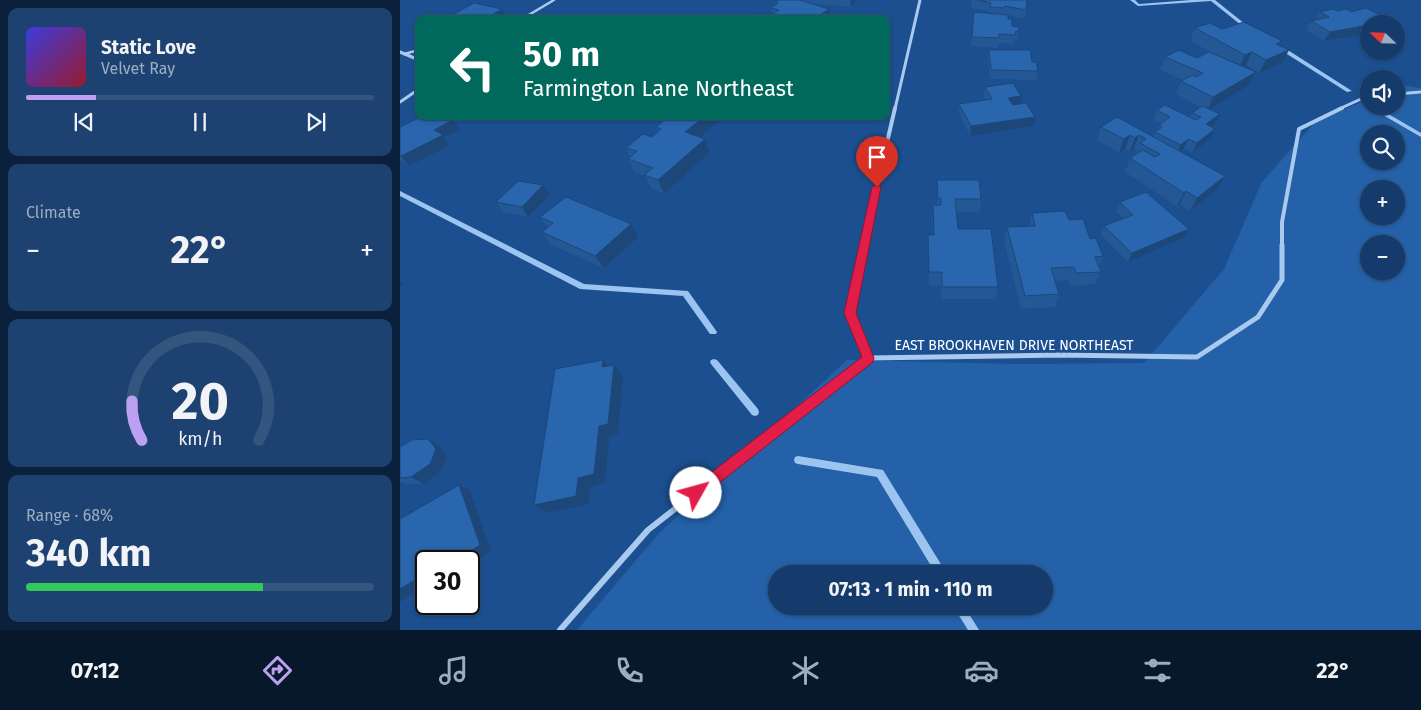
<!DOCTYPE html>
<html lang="en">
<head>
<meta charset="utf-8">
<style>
	:root { --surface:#143b6b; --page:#1d4271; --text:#f1f3f6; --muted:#9dadc1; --line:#33557e; --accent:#bca0f2 }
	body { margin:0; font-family:"Fira Sans",sans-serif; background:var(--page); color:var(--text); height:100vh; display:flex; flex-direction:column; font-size:19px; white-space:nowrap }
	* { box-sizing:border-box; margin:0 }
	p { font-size:16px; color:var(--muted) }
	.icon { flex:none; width:28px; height:28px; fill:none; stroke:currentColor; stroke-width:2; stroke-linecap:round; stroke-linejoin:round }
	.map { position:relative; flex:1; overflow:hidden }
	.drawer { display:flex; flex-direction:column; gap:8px; padding:8px; background:#0b203b; width:400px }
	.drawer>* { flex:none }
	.hud { position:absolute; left:15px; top:15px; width:475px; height:105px; border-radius:10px; box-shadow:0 1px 4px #0004,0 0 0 1px var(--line); background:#00695c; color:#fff; overflow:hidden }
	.needle { width:32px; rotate:293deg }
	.fabs { position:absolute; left:960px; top:15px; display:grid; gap:10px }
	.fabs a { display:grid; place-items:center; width:45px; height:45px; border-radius:50%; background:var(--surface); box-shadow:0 1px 4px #0004,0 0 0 1px var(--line); font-size:25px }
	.speed { position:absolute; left:15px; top:550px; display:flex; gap:10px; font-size:25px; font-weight:700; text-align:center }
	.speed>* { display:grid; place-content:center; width:65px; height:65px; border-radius:50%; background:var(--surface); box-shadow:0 1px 4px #0004,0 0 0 1px var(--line); line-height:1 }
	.speed .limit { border:2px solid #111; border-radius:8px; background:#fff; color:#111 }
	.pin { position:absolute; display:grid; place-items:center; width:42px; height:42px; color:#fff; margin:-51px -21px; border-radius:50% 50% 50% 0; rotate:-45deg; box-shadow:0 0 5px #0007 }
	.pin .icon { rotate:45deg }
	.me { position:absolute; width:55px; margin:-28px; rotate:52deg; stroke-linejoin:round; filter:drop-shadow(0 0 4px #0008) }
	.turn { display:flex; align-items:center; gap:18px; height:105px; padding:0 25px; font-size:22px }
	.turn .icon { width:65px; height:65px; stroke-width:2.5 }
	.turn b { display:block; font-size:35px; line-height:42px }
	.big { font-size:38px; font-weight:700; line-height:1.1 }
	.drawer .tile { flex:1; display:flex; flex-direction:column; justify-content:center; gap:8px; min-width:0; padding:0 18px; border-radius:10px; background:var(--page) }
	.drawer .dial { align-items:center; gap:0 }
	.dial svg { height:130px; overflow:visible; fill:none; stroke:var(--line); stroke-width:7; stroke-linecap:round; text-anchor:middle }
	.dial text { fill:var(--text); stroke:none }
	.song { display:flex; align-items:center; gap:15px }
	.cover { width:60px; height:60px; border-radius:8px; background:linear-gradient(135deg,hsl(240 70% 55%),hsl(350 70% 35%)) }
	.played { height:5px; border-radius:2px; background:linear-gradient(90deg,var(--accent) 20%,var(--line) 20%) }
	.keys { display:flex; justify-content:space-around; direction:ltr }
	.heat { display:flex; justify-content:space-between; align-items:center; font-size:28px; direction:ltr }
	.charge { height:8px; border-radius:4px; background:linear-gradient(90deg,#34c759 68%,var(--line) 0) }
	.trip { position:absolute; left:368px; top:565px; width:285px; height:50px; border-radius:25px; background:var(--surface); box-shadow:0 1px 4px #0004,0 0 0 1px var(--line); font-weight:700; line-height:50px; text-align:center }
	.menu { display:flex; height:80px; justify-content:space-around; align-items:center; background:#08182b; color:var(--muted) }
	.menu .icon { width:35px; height:35px }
	.menu .selected { color:var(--accent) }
	.menu b { font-size:22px; color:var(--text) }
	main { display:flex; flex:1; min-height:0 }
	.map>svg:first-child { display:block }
</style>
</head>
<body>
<main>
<section class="drawer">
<div class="tile">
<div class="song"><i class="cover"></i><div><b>Static Love</b><p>Velvet Ray</p></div></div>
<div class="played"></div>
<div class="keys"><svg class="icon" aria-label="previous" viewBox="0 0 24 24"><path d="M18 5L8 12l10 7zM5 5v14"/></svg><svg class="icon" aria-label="pause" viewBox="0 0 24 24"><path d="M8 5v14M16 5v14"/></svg><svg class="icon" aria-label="next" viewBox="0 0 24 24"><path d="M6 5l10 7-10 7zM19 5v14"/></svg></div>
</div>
<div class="tile"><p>Climate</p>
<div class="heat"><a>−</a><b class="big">22°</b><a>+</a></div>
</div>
<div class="tile dial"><svg viewBox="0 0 100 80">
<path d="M14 69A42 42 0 1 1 86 69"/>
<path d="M14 69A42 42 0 0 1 8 45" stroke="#bca0f2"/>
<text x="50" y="56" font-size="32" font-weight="700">20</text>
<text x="50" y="72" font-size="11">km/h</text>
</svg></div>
<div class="tile"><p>Range · 68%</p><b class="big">340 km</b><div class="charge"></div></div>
</section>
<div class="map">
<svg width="1021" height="630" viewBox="0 0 1021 630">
	<rect width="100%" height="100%" fill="#1b4f8f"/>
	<path fill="#2461a8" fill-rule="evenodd" d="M 1000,85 L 1021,88 L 1021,630 L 177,630 L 259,533 L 447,360 L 621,364 L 744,363 L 824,269 L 862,182 L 915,122 L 969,99 L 969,106 L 996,106 L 996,87 ZM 969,134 L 996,134 L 996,161 L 969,161 ZM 969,189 L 996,189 L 996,216 L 969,216 ZM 969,244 L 996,244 L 996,271 L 969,271 ZM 376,574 L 644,574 L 644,606 L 376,606 Z"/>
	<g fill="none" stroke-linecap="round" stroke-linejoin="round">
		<path fill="#9cc4f0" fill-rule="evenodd" d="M 730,0 L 735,0 L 739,4 L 791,0 L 815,0 L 850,28 L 846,29 L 811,1 L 738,6 Z
			M 879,47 L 883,47 L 952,91 L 947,92 L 879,49 Z
			M 978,108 L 1021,133 L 1021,137 L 976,111 L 975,110 Z
			M 0,191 L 184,284 L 288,291 L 317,332 L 316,334 L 310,334 L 283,296 L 180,289 L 0,196 Z
			M 314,359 L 317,360 L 358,409 L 359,412 L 358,415 L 355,416 L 352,415 L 311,364 L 310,362 L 311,360 Z
			M 398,456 L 483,470 L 547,574 L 536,574 L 477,477 L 398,464 L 395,463 L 394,460 L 395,457 Z
			M 553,606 L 564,606 L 579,630 L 568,630 Z"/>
		<path stroke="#a9c9ee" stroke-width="2.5" d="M 122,19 L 154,0
			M 4,54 L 19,50"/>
		<path stroke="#a9c9ee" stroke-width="3" d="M 0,52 L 19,60
			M 996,94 L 1021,92
			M 0,102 L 19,89
			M 495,109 L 520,0
			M 939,109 L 961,99 L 969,98"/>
		<path stroke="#a9c9ee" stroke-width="4" d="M 463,246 L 495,108
			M 882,246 L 882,222 L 899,129 L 942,108"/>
		<path stroke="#a9c9ee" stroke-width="5" d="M 463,245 L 450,313 L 468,358
			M 393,417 L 468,358 L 661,355 L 797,357 L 858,317 L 882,280 L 882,245"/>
		<path stroke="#a9c9ee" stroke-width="6" d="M 160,630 L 248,530 L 395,415"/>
	</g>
	<path fill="#245895" d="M 378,0 L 457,0 L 451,7 L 414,4 L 429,9 L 430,19 L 351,19 L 369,16 L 372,14 L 371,8 L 375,5 L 375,2 Z
		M 572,0 L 627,0 L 625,19 L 608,15 L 608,19 L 612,26 L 619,32 L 617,41 L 614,41 L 614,44 L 598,43 L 598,48 L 571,46 L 574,12 L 589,14 L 590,11 L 571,8 Z
		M 938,11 L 951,12 L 991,21 L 989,24 L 969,24 L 924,41 L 906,30 L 911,21 L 915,20 L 920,12 Z
		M 795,28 L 822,29 L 880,46 L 882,63 L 859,73 L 846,65 L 843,66 L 856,72 L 849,85 L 809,109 L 815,124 L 811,127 L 811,138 L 792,153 L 784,148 L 780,151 L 825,176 L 818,189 L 790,211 L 780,204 L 777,206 L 725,172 L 730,158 L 735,155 L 737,150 L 734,148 L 730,151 L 725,149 L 719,153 L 697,140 L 701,127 L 753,137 L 759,125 L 761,124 L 753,120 L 757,110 L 790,117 L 792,113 L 800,107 L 776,94 L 781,81 L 783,80 L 760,70 L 765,57 L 790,54 L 790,55 L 797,58 L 813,53 L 790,41 Z
		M 589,50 L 632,62 L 638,71 L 636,80 L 590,79 L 588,59 Z
		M 585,87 L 621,96 L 620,104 L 634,126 L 570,136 L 559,113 L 559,104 L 586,100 L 584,97 Z
		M 270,116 L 320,116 L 321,119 L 300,137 L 305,139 L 310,152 L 264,194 L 251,188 L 245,176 L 234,172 L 228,159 L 230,157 L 226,148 L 252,137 L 258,132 L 256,127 Z
		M 0,127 L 60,130 L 44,138 L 50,145 L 9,166 L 0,159 Z
		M 537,180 L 581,199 L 580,212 L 556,212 L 558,229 L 598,287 L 595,299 L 541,299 L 541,285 L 529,285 L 528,235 L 533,235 L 532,218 L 533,205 L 537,205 Z
		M 150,195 L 128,217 L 103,212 L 96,202 Z
		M 720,202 L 783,238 L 728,262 L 701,235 L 704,226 L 723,218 L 716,212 Z
		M 632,213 L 669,220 L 690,239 L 703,256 L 699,267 L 701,272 L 695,284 L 671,286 L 669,280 L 655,281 L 659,294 L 655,307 L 621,309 L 604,240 L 607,227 L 629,226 Z
		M 140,217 L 231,224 L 238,237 L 204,268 L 151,245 L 142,232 L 148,227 Z
		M 40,446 L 47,456 L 42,470 L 24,484 L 5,484 L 0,482 L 0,447 Z"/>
	<path fill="#1d4779" d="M 450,0 L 457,0 L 451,7 Z
		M 102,9 L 107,18 L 106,19 L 85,19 Z
		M 429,9 L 430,19 L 416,19 L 416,18 Z
		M 991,21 L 989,24 L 977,24 Z
		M 969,25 L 969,33 L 924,41 L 930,32 Z
		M 889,50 L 882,63 L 859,73 L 866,60 Z
		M 852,52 L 846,65 L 839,68 L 845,55 Z
		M 856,72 L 849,85 L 807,111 L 813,97 Z
		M 621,96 L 620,105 L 607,107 L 608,98 Z
		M 820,114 L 815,124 L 802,134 L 806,124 Z
		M 305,116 L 320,116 L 321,119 L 290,146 L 285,132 Z
		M 635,117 L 634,126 L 570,136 L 571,126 Z
		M 53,120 L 60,130 L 44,138 L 50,145 L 9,166 L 1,156 L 34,130 Z
		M 815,129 L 811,138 L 792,153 L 797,143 Z
		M 730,135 L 725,149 L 719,153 L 724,139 Z
		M 739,135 L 734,148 L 730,151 L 735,138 Z
		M 305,139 L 310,152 L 264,194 L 258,180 Z
		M 788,139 L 784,148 L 777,154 L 781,145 Z
		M 825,176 L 818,189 L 790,211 L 797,198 Z
		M 143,185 L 150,195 L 128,217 L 122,207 Z
		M 786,191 L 780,204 L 777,206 L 784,193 Z
		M 231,224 L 238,237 L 204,268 L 195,256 Z
		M 789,229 L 783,238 L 728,262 L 732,253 Z
		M 0,281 L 3,284 L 0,287 Z
		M 203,360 L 212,372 L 202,367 Z
		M 214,365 L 223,376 L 218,434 L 209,436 L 205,483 L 190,487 L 188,504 L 147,513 L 134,505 L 178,478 Z
		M 28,439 L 40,446 L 47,456 L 42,470 L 24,484 L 11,477 Z
		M 59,485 L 70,491 L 91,551 L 69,565 L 69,561 L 54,561 Z
		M 23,575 L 26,576 L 26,586 L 0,602 L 0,589 Z"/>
	<path fill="#2a66ad" stroke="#1d4779" d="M 378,0 L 400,0 L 429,9 L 416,18 L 408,16 L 403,19 L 351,19 L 359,13 L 369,16 L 379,10 L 371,8 L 378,3 L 375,2 Z
		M 578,0 L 627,0 L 626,10 L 605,6 L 605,8 L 590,7 L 591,3 Z
		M 74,3 L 102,9 L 85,19 L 45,19 Z
		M 966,8 L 991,21 L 977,24 L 969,24 L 969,25 L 930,32 L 911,21 L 929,17 L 920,12 L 933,9 L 938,11 L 946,9 L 951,12 Z
		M 574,12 L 608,15 L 608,19 L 612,19 L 612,26 L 619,27 L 619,32 L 616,31 L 615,35 L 599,34 L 599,38 L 572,37 Z
		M 180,15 L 181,19 L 162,19 Z
		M 844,22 L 882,41 L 876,44 L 889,50 L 866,60 L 852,52 L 845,55 L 795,28 L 810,23 L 822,29 Z
		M 589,50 L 630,50 L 632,62 L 636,62 L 638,71 L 591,70 Z
		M 779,50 L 797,58 L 809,52 L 856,72 L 813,97 L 781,81 L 793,75 L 797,77 L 803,73 L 765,57 Z
		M 780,50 L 782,50 L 790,54 L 789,55 Z
		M 613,83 L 621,96 L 608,98 L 613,105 L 626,103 L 635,117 L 571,126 L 559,104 L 592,99 L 585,87 Z
		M 765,105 L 796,120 L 801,117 L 792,113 L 802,106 L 820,114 L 806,124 L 815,129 L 797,143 L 788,139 L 781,145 L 755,132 L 762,127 L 759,125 L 770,117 L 757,110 Z
		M 23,116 L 46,116 L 53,120 L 34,130 L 43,135 L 1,156 L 0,156 L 0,127 Z
		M 270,116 L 305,116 L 285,132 L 305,139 L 258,180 L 244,175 L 253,168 L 228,159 L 237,151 L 226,148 L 243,134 L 252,137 L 261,129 L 256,127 Z
		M 717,117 L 825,176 L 797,198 L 786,191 L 784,193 L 730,158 L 743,150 L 755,157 L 760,154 L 740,143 L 746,139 L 739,135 L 735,138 L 730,135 L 724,139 L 701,127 Z
		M 537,180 L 579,180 L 581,199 L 555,199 L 558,229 L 591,229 L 598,287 L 542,287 L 542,272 L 529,272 L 528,235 L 534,235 L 533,205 L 541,205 L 541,198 L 538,199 Z
		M 118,181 L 143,185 L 122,207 L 96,202 Z
		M 746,192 L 789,229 L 732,253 L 704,226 L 733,215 L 720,202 Z
		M 166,197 L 231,224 L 195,256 L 142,232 L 153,223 L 140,217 Z
		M 665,211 L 669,220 L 683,219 L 690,239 L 696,238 L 703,256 L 695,257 L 701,272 L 676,273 L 674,267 L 651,268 L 659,294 L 625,296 L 607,227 L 635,226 L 632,213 Z
		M 203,360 L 202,367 L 214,365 L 208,424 L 199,426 L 194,474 L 178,478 L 176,496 L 134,505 L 155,369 Z
		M 28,439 L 36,449 L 30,464 L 11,477 L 0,478 L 0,447 L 12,440 Z
		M 59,485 L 80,545 L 54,561 L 26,561 L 26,583 L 25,584 L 23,575 L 0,589 L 0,519 Z"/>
	<path fill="#e11d48" stroke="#92132f" d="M 477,184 L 481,187 L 456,313 L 474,358 L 473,362 L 300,498 L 296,500 L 291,498 L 288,493 L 291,488 L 462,357 L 444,313 L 472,187 Z"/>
	<g text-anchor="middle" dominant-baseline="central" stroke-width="5" stroke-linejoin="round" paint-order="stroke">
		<g font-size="14" fill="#fff" stroke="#1b4f8f">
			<text x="614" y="345">EAST BROOKHAVEN DRIVE NORTHEAST</text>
		</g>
	</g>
</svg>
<div class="fabs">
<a><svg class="needle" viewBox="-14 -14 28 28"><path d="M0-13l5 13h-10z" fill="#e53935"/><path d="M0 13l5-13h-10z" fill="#9dadc1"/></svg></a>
<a><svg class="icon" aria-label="sound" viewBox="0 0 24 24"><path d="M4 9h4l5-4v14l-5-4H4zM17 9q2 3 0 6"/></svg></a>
<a><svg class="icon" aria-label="search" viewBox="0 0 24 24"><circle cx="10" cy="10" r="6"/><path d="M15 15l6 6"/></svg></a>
<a>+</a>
<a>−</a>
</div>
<div class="speed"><div class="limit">30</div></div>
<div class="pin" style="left:477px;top:187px;background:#d93025"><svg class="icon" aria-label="arrive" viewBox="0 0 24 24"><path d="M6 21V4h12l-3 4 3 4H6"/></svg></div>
<svg class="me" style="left:296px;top:493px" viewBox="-20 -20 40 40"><circle r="19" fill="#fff"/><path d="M0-13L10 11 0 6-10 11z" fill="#e11d48"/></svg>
<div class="trip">07:13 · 1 min · 110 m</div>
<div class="hud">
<div class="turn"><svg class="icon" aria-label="left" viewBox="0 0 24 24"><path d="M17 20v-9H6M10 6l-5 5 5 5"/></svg><div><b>50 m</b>Farmington Lane Northeast</div></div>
</div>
</div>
</main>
<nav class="menu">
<b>07:12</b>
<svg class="icon selected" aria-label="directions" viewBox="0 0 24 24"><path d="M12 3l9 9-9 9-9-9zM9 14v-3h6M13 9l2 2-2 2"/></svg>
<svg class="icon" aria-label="music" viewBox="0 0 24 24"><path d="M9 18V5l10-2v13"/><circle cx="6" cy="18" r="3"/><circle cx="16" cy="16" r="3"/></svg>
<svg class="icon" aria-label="phone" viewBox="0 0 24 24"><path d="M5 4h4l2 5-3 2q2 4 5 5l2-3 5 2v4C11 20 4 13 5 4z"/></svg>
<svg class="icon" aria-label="climate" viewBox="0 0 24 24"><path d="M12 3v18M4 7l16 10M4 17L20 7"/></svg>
<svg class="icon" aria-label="car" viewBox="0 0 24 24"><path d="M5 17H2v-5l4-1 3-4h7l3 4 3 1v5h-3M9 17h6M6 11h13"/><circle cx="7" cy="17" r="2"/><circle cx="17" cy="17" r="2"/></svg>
<svg class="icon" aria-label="filters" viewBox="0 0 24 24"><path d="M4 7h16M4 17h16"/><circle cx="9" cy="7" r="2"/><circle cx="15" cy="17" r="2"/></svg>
<b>22°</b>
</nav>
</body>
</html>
